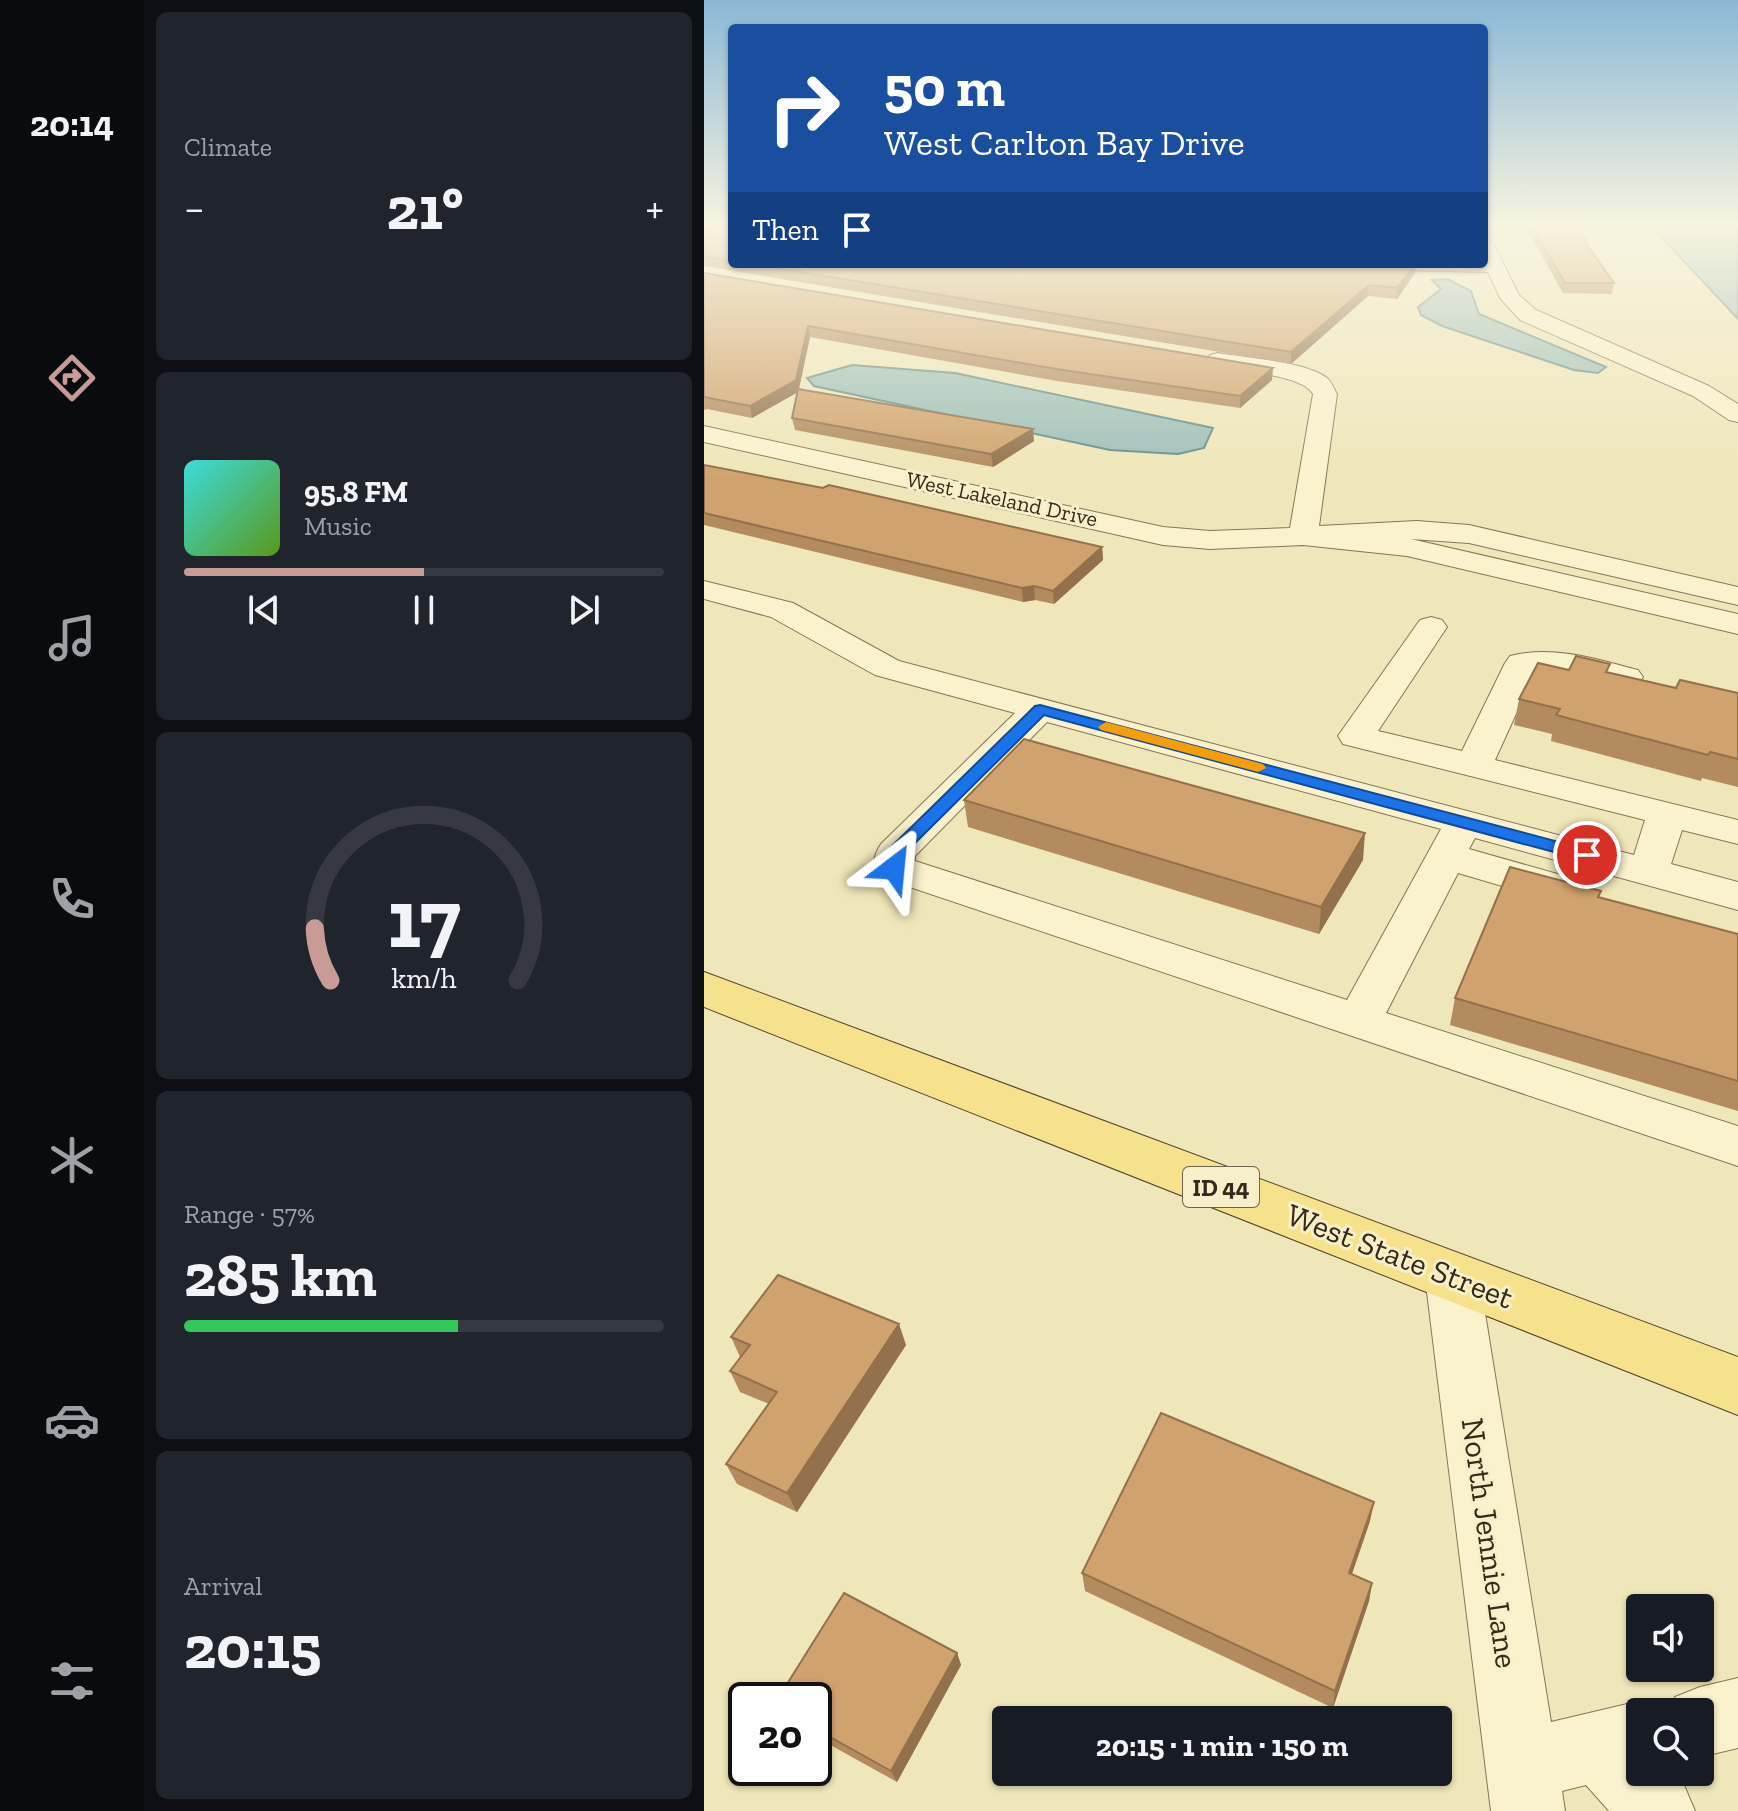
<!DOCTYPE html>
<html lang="en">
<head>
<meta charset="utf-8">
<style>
	:root { --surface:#171b24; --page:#20242c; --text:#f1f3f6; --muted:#9ea1a6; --line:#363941; --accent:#c99b96 }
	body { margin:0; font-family:"Zilla Slab",serif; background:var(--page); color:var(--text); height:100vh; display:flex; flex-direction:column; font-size:30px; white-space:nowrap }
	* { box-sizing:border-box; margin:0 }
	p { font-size:26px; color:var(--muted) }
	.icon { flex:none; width:44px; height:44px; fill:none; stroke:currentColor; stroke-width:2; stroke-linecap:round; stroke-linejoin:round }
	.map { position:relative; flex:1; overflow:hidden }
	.drawer { display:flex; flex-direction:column; gap:12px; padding:12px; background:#0d0f14; width:560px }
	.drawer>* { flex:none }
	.banner { position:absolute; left:24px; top:24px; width:760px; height:244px; border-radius:8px; box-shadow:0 2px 6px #0004; background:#1a4fa0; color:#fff; overflow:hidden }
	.tools { position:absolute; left:922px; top:1594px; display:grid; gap:16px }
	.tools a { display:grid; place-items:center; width:88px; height:88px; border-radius:8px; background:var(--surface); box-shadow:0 2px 6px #0004; font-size:40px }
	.speed { position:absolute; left:24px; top:1682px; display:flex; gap:16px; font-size:40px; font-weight:700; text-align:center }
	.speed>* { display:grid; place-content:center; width:104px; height:104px; border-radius:50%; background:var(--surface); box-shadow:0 2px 6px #0004; line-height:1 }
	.speed .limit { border:4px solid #111; border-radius:12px; background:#fff; color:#111 }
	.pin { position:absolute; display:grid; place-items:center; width:68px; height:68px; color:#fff; margin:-34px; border:4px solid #fff; border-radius:50%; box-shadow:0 2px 8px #0007 }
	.me { position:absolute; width:88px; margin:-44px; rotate:29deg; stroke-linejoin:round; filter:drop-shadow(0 0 6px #0008) }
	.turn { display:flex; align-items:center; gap:28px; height:168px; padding:0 24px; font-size:36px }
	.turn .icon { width:104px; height:104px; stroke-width:2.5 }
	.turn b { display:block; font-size:56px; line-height:68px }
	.then { display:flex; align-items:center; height:76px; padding:0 24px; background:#0003; gap:16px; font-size:30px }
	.big { font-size:60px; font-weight:700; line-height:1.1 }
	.drawer .card { flex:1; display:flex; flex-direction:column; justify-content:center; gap:12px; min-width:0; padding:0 28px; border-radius:12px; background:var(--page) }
	.drawer .dial { align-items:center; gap:0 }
	.dial svg { height:208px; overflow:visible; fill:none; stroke:var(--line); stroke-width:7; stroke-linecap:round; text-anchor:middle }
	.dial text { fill:var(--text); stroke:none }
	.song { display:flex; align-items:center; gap:24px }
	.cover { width:96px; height:96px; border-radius:12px; background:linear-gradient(135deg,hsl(180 70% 55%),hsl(90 70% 35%)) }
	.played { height:8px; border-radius:4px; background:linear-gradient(90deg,var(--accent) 50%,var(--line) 50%) }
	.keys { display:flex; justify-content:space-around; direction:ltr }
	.heat { display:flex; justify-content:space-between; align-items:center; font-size:44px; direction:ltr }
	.charge { height:12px; border-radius:6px; background:linear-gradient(90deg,#34c759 57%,var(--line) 0) }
	.trip { position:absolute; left:288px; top:1706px; width:460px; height:80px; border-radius:8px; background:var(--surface); box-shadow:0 2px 6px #0004; font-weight:700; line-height:80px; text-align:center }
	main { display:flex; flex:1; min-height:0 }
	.tab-bar { display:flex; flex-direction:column; width:144px; justify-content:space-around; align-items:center; background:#090b0e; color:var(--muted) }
	.tab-bar .icon { width:56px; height:56px }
	.tab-bar .selected { color:var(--accent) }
	.tab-bar b { font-size:36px; color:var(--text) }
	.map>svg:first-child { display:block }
</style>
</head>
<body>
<main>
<nav class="tab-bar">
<b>20:14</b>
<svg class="icon selected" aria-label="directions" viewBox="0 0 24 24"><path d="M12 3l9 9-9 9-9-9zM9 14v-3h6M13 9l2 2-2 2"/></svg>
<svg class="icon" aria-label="music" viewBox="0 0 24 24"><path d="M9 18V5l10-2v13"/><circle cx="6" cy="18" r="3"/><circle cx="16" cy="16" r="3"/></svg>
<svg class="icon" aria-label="phone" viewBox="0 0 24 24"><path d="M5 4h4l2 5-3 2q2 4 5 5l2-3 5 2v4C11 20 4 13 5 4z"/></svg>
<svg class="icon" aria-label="climate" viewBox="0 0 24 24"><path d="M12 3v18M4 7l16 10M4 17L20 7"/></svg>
<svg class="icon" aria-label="car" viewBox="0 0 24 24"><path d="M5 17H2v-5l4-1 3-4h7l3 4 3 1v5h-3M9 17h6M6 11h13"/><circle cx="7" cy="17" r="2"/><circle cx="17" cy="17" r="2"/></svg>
<svg class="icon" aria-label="filters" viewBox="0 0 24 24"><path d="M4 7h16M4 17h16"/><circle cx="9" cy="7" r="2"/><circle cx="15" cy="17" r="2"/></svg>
</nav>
<section class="drawer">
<div class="card"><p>Climate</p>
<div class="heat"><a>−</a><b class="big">21°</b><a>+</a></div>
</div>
<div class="card">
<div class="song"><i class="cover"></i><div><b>95.8 FM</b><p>Music</p></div></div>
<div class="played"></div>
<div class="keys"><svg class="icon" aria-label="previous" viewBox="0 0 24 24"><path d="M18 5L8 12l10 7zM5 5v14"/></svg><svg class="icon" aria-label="pause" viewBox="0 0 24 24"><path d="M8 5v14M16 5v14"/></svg><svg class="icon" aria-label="next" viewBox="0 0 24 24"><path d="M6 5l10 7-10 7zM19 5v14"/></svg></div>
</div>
<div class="card dial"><svg viewBox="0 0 100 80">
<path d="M14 69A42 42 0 1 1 86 69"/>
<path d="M14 69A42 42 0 0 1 8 49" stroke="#c99b96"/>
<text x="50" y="56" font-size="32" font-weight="700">17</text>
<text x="50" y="72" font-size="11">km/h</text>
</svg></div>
<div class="card"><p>Range · 57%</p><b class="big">285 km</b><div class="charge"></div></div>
<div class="card"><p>Arrival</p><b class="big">20:15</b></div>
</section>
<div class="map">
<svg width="1034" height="1811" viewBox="0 0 1034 1811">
	<rect width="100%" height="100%" fill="#efe6b9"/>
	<path fill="#9ebfba" stroke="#668d88" stroke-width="2" d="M 947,226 L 1034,226 L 1034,319 Z
		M 743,279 L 767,291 L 775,314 L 902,367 L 894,373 L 870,370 L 738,326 L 717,315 L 714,307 L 737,289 L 728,280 Z
		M 148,365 L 251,373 L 509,428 L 500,448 L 474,454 L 406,450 L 110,386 L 103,378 Z"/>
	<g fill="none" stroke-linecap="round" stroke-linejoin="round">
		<g stroke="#867554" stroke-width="2">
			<path id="minor" d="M 780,237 L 789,243 L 815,295 L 832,310 L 1005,386 L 1034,404 L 1034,422 L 1025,420 L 989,396 L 816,320 L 796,298 L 784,272 L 693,270 L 683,264 L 780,264 Z
				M 514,353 C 542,358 600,361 623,378 C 627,381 630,389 633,394 L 615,526 L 713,521 L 765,525 L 1034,587 L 1034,605 L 765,543 L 707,539 L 1034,614 L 1034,634 L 703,556 L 599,545 L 506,549 L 459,545 L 0,442 L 0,426 L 459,527 L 506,531 L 586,528 L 609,394 C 599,374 529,371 506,365 L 503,360 L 506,355 Z
				M 0,581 L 89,603 L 195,661 L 930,855 L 941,820 L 639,744 L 634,736 L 716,620 L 727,617 L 738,620 L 743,627 L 674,731 L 758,751 L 801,663 L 806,656 C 849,645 892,659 934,670 L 939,677 L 934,684 L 922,687 L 845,670 L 831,672 L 791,760 L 1034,820 L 1034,844 L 978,830 L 967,864 L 1034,882 L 1034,910 L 771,838 L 765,849 L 871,879 L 877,889 L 871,899 L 856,903 L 754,873 L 682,1013 L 1034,1126 L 1034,1166 L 176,877 C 168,865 169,856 177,844 L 311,713 L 171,675 L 67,617 L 0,599 ZM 343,722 L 737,829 L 643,1000 L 211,861 L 211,856 Z
				M 748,1252 L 767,1259 L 775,1276 L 847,1722 L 936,1701 L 961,1712 L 936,1712 L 936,1772 L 968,1772 L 980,1785 L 991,1811 L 905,1811 L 882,1785 L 858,1791 L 861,1811 L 787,1811 L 721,1276 L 729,1259 Z
				M 1034,1678 L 1034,1748 L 996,1757 L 996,1712 L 965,1712 L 971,1697 L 996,1687 Z"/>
		</g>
		<g stroke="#534229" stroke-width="2">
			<path id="major" d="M 0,972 L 1034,1357 L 1034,1415 L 0,1007 Z"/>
		</g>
		<use href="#minor" fill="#faf2cd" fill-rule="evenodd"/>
		<use href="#major" fill="#f6e28d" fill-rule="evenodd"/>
	</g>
	<path fill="#b38b5e" d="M 0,226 L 28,226 L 28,264 L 249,264 L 268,267 L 711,273 L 693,299 L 664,296 L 587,364 L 0,266 Z
		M 821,226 L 874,226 L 884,246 L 910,283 L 908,294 L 859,293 Z
		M 0,273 L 568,380 L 536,408 L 353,381 L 106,337 L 95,389 L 330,441 L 289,467 L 91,430 L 88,418 L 94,392 L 48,418 L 3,409 L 0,410 Z
		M 0,465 L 398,547 L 399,560 L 350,604 L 331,600 L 319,602 L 0,525 Z
		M 865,670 L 904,672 L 972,688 L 1034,693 L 1034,787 L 998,778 L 997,781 L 847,741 L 848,734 L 810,725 L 815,699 Z
		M 260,800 L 659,860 L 615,934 L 264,827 Z
		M 895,898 L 1034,934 L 1034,1111 L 746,1025 L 751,998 Z
		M 27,1337 L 202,1345 L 93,1512 L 33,1484 L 22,1464 L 65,1404 L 36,1392 L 26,1371 L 36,1357 Z
		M 666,1521 L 648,1574 L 668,1583 L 665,1601 L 629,1708 L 381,1591 L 378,1573 Z
		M 253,1653 L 257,1665 L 193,1782 L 110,1736 L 110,1700 Z"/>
	<path fill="#92714c" d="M 712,264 L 711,273 L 693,299 L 693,288 Z
		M 665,285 L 664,296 L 587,364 L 587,352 Z
		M 104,326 L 106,337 L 94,392 L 48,418 L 46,406 Z
		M 569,368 L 568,380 L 536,408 L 536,396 Z
		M 329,429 L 330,441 L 289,467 L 287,454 Z
		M 398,547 L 399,560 L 350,604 L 349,591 Z
		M 330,586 L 331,600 L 319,602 L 318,588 Z
		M 661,833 L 659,860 L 615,934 L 617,907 Z
		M 195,1324 L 202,1345 L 93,1512 L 83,1493 Z
		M 670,1502 L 666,1521 L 642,1591 L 645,1573 Z
		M 668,1583 L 665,1601 L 629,1708 L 631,1691 Z
		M 253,1653 L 257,1665 L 193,1782 L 187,1771 Z"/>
	<path fill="#d0a26d" stroke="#92714c" stroke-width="2" d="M 0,226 L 28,226 L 28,261 L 0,256 Z
		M 828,226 L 874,226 L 884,246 L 910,283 L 861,283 Z
		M 47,264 L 249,264 L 268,267 L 272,264 L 711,264 L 693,288 L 665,285 L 587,352 Z
		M 0,273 L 569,368 L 536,396 L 352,369 L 104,326 L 92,380 L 46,406 L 0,397 Z
		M 94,389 L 329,429 L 287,454 L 88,418 Z
		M 0,465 L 119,488 L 125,485 L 398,547 L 349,591 L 330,586 L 318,588 L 0,513 Z
		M 872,656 L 906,664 L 902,672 L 972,688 L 976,680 L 1034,693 L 1034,759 L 1006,752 L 1004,755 L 852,715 L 856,709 L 815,699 L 834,663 L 865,670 Z
		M 320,739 L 661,833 L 617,907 L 260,800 Z
		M 806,867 L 897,891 L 894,897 L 1034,934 L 1034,1081 L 751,998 Z
		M 74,1275 L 195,1324 L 83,1493 L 22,1464 L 73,1392 L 26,1371 L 46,1345 L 27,1337 Z
		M 457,1413 L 670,1502 L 645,1573 L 668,1583 L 631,1691 L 378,1573 Z
		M 140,1593 L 253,1653 L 187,1771 L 110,1728 L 110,1700 L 73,1700 Z"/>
	<linearGradient id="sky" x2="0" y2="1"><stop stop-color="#8ab8d6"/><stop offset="0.47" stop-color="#f8f4e0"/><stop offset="1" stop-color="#f8f4e0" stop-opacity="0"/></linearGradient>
	<rect width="1034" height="480" fill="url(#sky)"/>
	<path fill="#1a73e8" stroke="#114b97" stroke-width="2" d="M 336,705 L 889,851 L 891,855 L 883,861 L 340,715 L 200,854 L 197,872 L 184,872 L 182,868 L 185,849 L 331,706 Z"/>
	<path fill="#f59e0b" d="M 402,722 L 559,764 L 562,768 L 554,772 L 397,730 L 394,727 Z"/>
	<g text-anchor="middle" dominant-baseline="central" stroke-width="6" stroke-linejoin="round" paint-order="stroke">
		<g font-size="22" fill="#342a19" stroke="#f7efc9">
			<text transform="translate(298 499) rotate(12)">West Lakeland Drive</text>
		</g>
		<rect fill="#f7efc9" stroke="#6e654e" stroke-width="2" x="479" y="1167" width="76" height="40" rx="6"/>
		<g font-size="24" font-weight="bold" fill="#342a19">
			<text x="517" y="1187">ID 44</text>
		</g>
		<g font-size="32" fill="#342a19" stroke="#f7efc9">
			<text transform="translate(696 1256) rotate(21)">West State Street</text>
			<text transform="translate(786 1543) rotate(82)">North Jennie Lane</text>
		</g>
	</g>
</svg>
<div class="tools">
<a><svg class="icon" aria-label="sound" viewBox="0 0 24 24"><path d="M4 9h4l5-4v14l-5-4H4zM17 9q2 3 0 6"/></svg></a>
<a><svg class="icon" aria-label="search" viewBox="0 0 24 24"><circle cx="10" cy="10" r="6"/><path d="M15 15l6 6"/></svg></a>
</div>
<div class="speed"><div class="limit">20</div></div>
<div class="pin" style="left:883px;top:855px;background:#d93025"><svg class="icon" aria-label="arrive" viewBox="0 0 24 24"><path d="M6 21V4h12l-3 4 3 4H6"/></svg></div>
<svg class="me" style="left:190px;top:868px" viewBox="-20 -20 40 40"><path d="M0-17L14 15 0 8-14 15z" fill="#1a73e8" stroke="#fff" stroke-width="4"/></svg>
<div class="trip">20:15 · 1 min · 150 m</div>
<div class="banner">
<div class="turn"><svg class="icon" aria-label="right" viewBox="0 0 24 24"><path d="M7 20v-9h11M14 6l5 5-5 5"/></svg><div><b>50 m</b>West Carlton Bay Drive</div></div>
<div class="then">Then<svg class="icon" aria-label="arrive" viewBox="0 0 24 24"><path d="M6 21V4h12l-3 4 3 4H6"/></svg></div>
</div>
</div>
</main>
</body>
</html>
